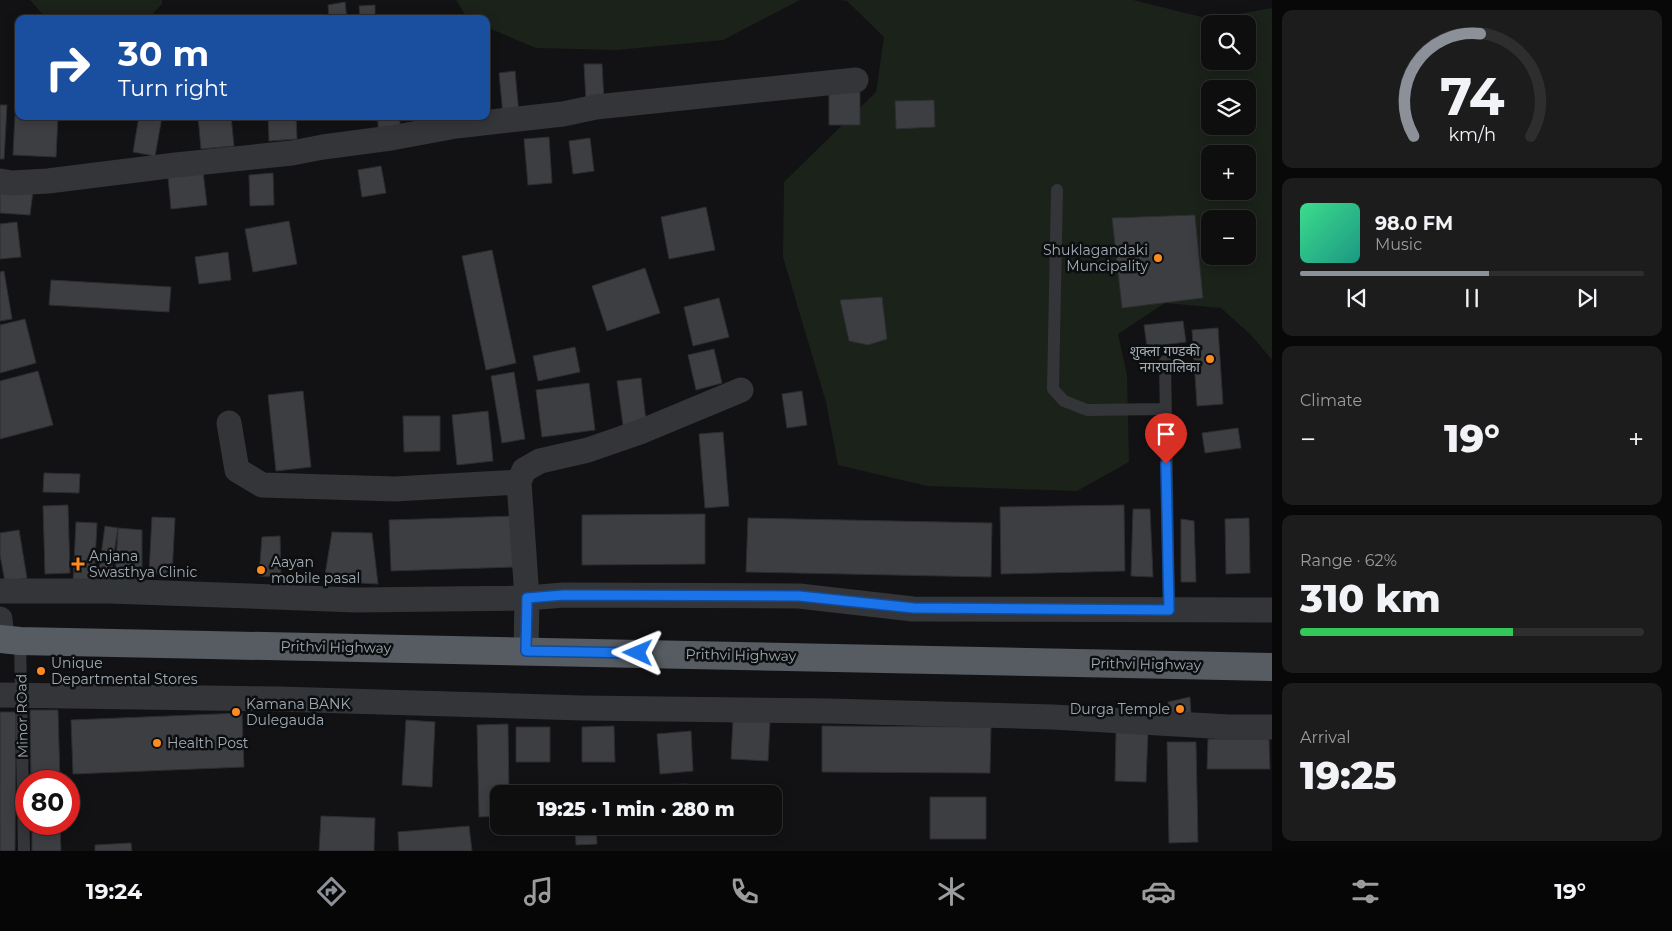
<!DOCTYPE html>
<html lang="en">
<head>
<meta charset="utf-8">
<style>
	:root { --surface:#0e0e0f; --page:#1c1c1d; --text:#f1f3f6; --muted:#9b9c9e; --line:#2e2e2f; --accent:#8c9099 }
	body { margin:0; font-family:Montserrat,"Noto Sans Devanagari",sans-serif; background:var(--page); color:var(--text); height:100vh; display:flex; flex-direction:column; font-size:19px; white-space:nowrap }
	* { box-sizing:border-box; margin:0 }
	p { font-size:16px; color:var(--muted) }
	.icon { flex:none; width:28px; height:28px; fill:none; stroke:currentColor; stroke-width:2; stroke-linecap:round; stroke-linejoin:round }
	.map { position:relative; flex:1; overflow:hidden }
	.sheet { display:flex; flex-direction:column; gap:10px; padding:10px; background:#080808; width:400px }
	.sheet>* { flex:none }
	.hud { position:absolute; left:15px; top:15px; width:475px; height:105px; border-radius:10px; box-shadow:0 2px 12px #0003,0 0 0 1px var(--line); background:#1a4fa0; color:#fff; overflow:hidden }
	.fabs { position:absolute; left:1201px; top:15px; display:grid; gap:10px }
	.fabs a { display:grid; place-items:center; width:55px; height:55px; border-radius:10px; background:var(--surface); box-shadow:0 2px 12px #0003,0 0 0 1px var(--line); font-size:25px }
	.speed { position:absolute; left:15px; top:770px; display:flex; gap:10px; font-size:25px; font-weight:700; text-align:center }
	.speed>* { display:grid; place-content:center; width:65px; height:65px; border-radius:50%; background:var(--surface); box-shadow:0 2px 12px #0003,0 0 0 1px var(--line); line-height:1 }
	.speed .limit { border:8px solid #d22; background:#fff; color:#111 }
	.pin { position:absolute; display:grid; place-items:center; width:42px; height:42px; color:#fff; margin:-51px -21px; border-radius:50% 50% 50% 0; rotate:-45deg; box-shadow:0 0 5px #0007 }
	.pin .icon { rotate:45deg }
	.me { position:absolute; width:55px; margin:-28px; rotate:271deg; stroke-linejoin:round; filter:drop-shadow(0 0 4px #0008) }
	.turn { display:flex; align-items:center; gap:18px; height:105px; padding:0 20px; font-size:22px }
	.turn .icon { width:65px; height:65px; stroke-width:2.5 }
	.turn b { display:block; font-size:35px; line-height:42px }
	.big { font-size:38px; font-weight:800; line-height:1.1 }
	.sheet .widget { flex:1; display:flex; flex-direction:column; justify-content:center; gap:8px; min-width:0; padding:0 18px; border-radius:10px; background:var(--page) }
	.sheet .dial { align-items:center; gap:0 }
	.dial svg { height:130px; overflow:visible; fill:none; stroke:var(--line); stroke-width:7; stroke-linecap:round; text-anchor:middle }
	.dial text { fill:var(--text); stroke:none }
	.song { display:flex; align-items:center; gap:15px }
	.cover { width:60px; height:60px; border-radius:8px; background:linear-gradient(135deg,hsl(150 70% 55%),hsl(170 70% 35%)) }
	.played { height:5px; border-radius:2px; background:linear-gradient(90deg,var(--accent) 55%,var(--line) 55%) }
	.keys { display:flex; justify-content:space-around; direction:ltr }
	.heat { display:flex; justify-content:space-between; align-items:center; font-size:28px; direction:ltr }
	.charge { height:8px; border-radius:4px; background:linear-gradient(90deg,#34c759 62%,var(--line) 0) }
	.trip { position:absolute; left:490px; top:785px; width:292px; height:50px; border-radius:10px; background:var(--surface); box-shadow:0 2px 12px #0003,0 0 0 1px var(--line); font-weight:800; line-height:50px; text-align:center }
	.dock { display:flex; height:80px; justify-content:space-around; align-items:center; background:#060606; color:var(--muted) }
	.dock .icon { width:35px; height:35px }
	.dock .selected { color:var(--accent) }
	.dock b { font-size:22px; color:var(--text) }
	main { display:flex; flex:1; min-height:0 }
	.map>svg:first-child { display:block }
</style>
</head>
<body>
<main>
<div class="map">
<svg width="1272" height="851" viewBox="0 0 1272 851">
	<rect width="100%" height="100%" fill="#121214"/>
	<path fill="#1a221a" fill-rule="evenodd" d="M 30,0 L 162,0 L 162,4 L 148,19 L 47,19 Z
		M 456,0 L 800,0 L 723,40 L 617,50 L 536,48 L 486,27 L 486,19 L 468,19 Z
		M 839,0 L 1133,0 L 1210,19 L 1272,8 L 1272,360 L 1251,335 L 1221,308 L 1165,303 L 1118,334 L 1127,375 L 1129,462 L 1077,491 L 927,486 L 838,465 L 826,402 L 783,257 L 784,182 L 876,92 L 884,37 L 847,1 ZM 1210,24 L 1248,24 L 1248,61 L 1210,61 ZM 1210,89 L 1248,89 L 1248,126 L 1210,126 ZM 1210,154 L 1248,154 L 1248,191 L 1210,191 ZM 1210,219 L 1248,219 L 1248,256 L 1210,256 Z"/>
	<path fill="#3c3e42" stroke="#2c2d30" d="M 345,2 L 347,19 L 329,19 L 328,5 Z
		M 375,5 L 375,19 L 360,19 L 359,6 Z
		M 584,64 L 602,64 L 604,101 L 586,102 Z
		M 515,71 L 519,114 L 503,115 L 499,73 Z
		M 829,91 L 860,92 L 860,125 L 829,125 Z
		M 934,100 L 935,127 L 896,129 L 895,101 Z
		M 0,105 L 7,105 L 4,159 L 0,159 Z
		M 15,115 L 19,115 L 19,116 L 58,116 L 56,157 L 13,155 Z
		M 139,116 L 162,117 L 155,156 L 133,152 Z
		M 198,116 L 231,116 L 234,146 L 201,149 Z
		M 268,116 L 296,116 L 297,139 L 269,141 Z
		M 377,116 L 399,116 L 401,129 L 379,132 Z
		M 549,137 L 552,183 L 528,185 L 524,139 Z
		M 590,138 L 594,171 L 573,174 L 569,141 Z
		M 381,166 L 386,193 L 362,197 L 358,170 Z
		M 203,172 L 207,205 L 171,209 L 168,177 Z
		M 273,173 L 274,205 L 250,206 L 249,175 Z
		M 0,188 L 33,191 L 30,215 L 0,213 Z
		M 706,207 L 715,250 L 669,259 L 661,217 Z
		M 1195,215 L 1203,298 L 1122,308 L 1112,218 Z
		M 289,221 L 297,264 L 253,272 L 245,229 Z
		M 17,222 L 21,257 L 0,259 L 0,224 Z
		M 492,250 L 516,363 L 486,370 L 462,256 Z
		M 228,252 L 231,280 L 199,284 L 195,257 Z
		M 645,268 L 660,313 L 607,331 L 592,286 Z
		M 4,271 L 12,319 L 0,321 L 0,272 Z
		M 51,280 L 171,287 L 169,312 L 49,305 Z
		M 882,297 L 887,339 L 868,345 L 849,341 L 840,300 Z
		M 719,298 L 729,337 L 693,346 L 684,307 Z
		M 25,319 L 36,363 L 0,373 L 0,325 Z
		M 1183,321 L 1186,342 L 1147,347 L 1144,325 Z
		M 1218,328 L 1223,404 L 1197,406 L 1192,330 Z
		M 575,347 L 580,372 L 538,381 L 533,356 Z
		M 714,349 L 722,383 L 696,390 L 688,355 Z
		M 38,371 L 53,425 L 0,439 L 0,381 Z
		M 514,372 L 525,439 L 502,443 L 491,376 Z
		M 641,378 L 646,421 L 623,425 L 617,381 Z
		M 589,383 L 595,430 L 542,437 L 536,390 Z
		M 303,391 L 311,467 L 276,471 L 268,395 Z
		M 802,391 L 807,425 L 787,428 L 782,394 Z
		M 488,411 L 493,461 L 457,465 L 452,415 Z
		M 403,416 L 440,416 L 440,451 L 404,452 Z
		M 1238,428 L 1241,448 L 1205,453 L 1202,433 Z
		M 723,432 L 729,506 L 705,508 L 699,434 Z
		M 44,473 L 80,474 L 79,493 L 43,492 Z
		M 68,505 L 70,573 L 45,574 L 43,506 Z
		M 1124,505 L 1125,571 L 1001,574 L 1000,507 Z
		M 1133,509 L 1150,509 L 1153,577 L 1131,576 Z
		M 705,514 L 705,564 L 582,565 L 582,515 Z
		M 514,516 L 515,567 L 391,571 L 389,520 Z
		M 152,517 L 175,518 L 172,575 L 149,573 Z
		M 748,518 L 992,523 L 991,577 L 746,572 Z
		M 1249,518 L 1250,573 L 1226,574 L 1225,519 Z
		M 1181,519 L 1194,521 L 1196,582 L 1181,582 Z
		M 76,522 L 97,523 L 94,583 L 73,582 Z
		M 105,526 L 118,528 L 110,579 L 98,577 Z
		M 118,528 L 142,530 L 142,581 L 115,581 Z
		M 19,530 L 27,578 L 5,582 L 0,555 L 0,533 Z
		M 332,532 L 372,533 L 378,584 L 324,581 Z
		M 280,536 L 281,577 L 259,576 L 262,537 Z
		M 1190,697 L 1191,715 L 1170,722 L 1168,702 Z
		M 30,710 L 58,710 L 60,781 L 31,781 Z
		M 0,712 L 16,712 L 15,851 L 0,851 Z
		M 242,713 L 244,767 L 73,774 L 71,720 Z
		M 406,720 L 435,722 L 432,787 L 402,785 Z
		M 733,720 L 770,721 L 768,761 L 731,759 Z
		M 508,724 L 509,794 L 499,794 L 499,816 L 479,817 L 477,725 Z
		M 614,726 L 615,762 L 582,762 L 582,727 Z
		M 822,726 L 991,727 L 990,773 L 822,772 Z
		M 516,727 L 550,727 L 550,762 L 516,762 Z
		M 691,731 L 693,771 L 660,774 L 657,734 Z
		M 1116,732 L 1148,732 L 1146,782 L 1115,781 Z
		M 1208,739 L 1269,739 L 1270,769 L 1207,769 Z
		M 1167,742 L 1196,742 L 1198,842 L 1169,843 Z
		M 687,784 L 688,794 L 651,794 L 651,785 Z
		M 930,797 L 986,797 L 986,839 L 930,839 Z
		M 321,816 L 375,818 L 374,851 L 319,851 Z
		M 32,824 L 60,824 L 61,851 L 32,851 Z
		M 469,826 L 472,851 L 399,851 L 398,832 Z
		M 575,826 L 596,826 L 597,844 L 576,845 Z
		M 131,843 L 132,851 L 95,851 L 95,845 Z"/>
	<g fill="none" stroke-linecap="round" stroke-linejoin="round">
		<path stroke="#333539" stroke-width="12" d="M 1057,190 L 1053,389 L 1064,401 L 1087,410 L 1165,409
			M 1165,361 L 1169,610
			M 20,641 L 24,851"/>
		<path stroke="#333539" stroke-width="25" d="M 0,181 L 12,183 L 48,181 L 176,165 L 292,153 L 323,147 L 391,138 L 456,126 L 563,114 L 596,107 L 856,80
			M 229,423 L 237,470 L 262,485 L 395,489 L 519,482
			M 0,591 L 110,591 L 356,600 L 527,598 L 564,595 L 799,596 L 913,609 L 1272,610
			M 0,619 L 2,639
			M 526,651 L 527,598 L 519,482 L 524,470 L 540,461 L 588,450 L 640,432 L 741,390
			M 0,695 L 278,699 L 582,708 L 828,711 L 1053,717 L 1229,727 L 1272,727"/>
		<path stroke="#565c62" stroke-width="28" d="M 0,639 L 20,641 L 1272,667"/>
	</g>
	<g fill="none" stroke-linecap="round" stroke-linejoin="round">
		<g stroke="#114b97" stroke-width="12">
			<path id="route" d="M 638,653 L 526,651 L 527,598 L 564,595 L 799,596 L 914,608 L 1169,610 L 1166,464"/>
		</g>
		<use href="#route" stroke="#1a73e8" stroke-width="9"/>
	</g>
	<g fill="#ff8a1f" stroke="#0d0e0f" stroke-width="2">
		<circle cx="1158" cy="258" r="5"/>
		<circle cx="1210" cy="359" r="5"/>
		<path d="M75.5 556.5h5v5h5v5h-5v5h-5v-5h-5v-5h5z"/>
		<circle cx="261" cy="570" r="5"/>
		<circle cx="41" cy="671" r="5"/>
		<circle cx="1180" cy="709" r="5"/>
		<circle cx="236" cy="712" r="5"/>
		<circle cx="157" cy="743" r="5"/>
	</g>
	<g text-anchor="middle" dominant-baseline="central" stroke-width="5" stroke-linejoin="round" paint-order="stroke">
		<g font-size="14" fill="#a2acb6" stroke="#0d0e0f" text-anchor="start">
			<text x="1148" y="250" text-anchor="end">Shuklagandaki<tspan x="1148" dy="16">Muncipality</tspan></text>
			<text x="1200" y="351" text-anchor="end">शुक्ला गण्डकी<tspan x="1200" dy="16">नगरपालिका</tspan></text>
			<text x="89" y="556">Anjana<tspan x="89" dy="16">Swasthya Clinic</tspan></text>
			<text x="271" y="562">Aayan<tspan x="271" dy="16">mobile pasal</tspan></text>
			<text x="51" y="663">Unique<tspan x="51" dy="16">Departmental Stores</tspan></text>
			<text x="246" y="704">Kamana BANK<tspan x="246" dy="16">Dulegauda</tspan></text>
			<text x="1170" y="709" text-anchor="end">Durga Temple</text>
			<text x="167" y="743">Health Post</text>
		</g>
		<g font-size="14" fill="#a2acb6" stroke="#0d0e0f">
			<text transform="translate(336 647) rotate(1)">Prithvi Highway</text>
			<text transform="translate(741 655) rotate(1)">Prithvi Highway</text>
			<text transform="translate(1146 664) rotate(1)">Prithvi Highway</text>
			<text transform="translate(22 716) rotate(-91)">Minor ROad</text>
		</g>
	</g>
</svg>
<div class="fabs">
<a><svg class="icon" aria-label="search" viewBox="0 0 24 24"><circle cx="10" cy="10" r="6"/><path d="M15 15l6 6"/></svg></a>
<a><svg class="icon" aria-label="layers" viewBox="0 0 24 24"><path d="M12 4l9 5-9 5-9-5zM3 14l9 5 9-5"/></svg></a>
<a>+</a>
<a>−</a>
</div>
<div class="speed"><div class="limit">80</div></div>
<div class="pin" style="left:1166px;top:464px;background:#d93025"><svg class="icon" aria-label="arrive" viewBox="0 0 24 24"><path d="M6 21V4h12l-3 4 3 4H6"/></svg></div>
<svg class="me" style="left:638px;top:653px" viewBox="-20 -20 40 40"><path d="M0-17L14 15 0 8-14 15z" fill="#1a73e8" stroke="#fff" stroke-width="4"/></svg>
<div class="trip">19:25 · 1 min · 280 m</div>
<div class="hud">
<div class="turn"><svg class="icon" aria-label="right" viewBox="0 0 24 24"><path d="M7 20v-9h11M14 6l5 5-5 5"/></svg><div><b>30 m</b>Turn right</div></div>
</div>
</div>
<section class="sheet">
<div class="widget dial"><svg viewBox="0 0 100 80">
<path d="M14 69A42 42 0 1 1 86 69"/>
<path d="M14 69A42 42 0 0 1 55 6" stroke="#8c9099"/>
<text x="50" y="56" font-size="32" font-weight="700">74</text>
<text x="50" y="72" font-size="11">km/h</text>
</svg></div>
<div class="widget">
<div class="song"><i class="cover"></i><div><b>98.0 FM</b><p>Music</p></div></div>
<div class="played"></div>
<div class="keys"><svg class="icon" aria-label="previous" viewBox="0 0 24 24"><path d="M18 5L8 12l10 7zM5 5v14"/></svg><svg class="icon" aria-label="pause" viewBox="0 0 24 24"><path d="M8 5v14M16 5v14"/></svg><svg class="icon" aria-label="next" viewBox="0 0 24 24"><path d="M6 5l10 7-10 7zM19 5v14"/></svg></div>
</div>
<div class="widget"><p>Climate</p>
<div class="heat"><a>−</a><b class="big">19°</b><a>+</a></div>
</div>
<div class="widget"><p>Range · 62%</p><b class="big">310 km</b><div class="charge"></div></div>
<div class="widget"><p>Arrival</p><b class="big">19:25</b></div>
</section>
</main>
<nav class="dock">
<b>19:24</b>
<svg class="icon selected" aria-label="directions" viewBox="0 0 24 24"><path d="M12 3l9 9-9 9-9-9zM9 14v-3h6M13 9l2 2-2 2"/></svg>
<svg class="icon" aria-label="music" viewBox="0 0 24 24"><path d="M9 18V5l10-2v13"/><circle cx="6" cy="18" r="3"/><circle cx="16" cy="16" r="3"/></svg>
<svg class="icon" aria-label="phone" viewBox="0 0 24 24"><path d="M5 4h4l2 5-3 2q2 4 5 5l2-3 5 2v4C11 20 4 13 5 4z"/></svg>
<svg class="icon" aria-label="climate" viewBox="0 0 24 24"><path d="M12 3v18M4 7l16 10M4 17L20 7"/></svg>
<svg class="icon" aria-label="car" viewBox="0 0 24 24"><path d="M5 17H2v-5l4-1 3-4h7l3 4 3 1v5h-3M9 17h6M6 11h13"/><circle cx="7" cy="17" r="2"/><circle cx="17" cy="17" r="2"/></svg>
<svg class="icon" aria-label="filters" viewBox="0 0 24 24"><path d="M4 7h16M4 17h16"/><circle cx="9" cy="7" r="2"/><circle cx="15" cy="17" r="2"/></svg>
<b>19°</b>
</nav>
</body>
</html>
